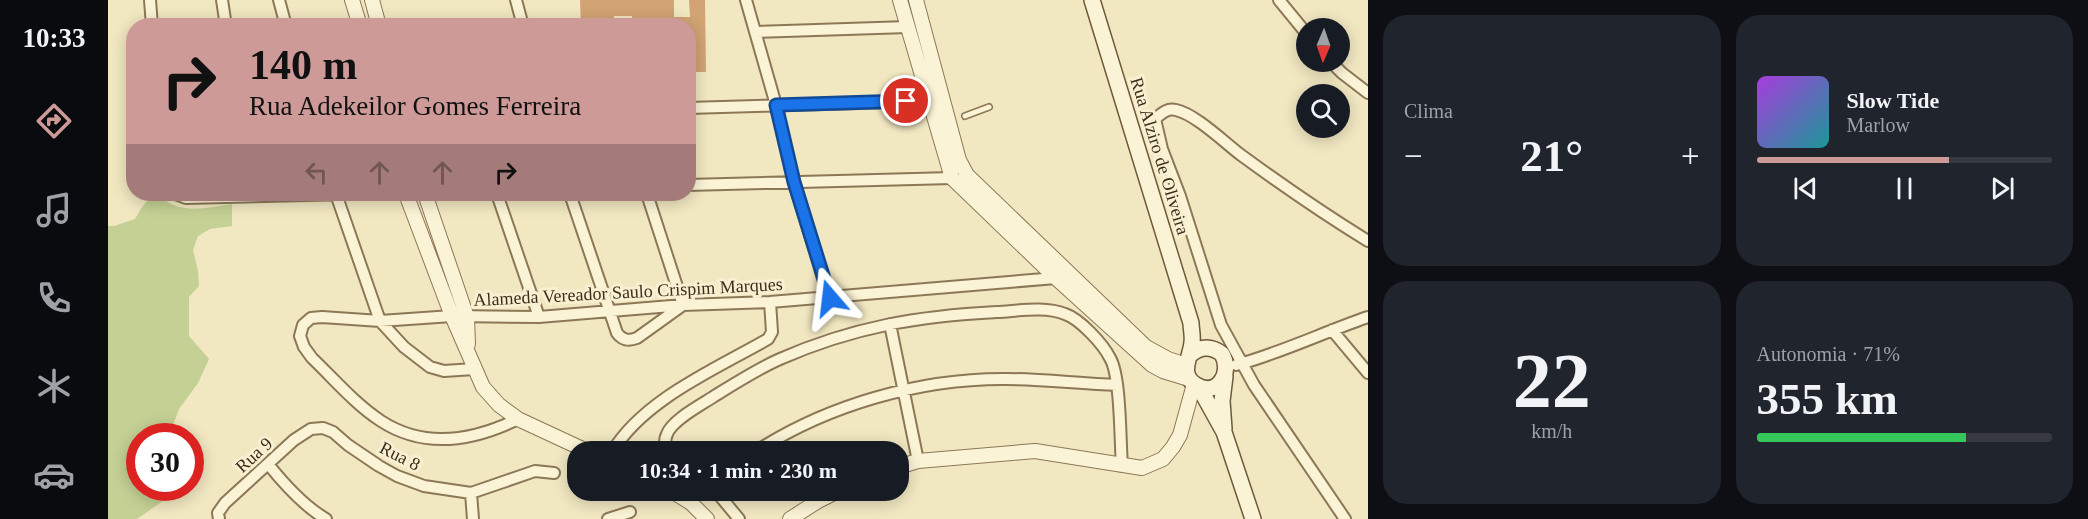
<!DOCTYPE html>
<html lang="pt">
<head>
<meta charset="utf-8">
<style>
	:root { --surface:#171b24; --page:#20242c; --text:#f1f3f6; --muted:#9ea1a6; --line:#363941; --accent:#cd9a97 }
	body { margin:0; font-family:"Times New Roman",serif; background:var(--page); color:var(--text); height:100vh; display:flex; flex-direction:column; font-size:22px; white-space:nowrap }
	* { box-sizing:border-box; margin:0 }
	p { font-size:20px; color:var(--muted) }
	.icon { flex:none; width:33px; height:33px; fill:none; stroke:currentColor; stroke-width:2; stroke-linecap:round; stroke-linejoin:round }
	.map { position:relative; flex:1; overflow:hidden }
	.panel { display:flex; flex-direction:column; gap:15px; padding:15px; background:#0d0f14; width:720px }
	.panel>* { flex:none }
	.hud { position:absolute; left:18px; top:18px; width:570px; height:183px; border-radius:24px; box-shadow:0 3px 15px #0003; background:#cd9a97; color:#111; overflow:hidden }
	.needle { width:39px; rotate:182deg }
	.buttons { position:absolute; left:1188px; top:18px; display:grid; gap:12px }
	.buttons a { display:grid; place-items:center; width:54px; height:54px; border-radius:50%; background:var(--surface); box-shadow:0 3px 15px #0003; font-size:30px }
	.speed { position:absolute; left:18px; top:423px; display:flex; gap:12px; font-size:30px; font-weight:700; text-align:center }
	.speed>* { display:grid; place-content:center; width:78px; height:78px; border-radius:50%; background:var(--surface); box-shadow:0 3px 15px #0003; line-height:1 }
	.speed .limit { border:9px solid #d22; background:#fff; color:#111 }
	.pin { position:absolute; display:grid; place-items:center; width:51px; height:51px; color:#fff; margin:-26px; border:3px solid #fff; border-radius:50%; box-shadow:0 2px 6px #0007 }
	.me { position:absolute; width:66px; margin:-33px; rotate:343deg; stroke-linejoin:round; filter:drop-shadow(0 0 4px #0008) }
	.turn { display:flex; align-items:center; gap:21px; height:126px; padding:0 24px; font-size:27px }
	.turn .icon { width:78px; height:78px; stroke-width:2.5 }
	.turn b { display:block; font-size:42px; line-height:51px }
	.lanes { display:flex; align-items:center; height:57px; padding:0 24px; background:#0003; justify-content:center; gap:30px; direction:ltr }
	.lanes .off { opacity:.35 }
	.big { font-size:45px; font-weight:800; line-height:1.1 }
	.panel .card { flex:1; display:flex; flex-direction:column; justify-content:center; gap:9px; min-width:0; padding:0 21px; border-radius:24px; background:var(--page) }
	.panel .dial { align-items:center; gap:0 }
	.dial b { font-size:78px; line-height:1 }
	.song { display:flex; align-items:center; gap:18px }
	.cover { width:72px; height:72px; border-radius:9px; background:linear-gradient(135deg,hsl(280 70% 55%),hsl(180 70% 35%)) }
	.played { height:6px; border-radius:3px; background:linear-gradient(90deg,var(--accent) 65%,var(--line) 65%) }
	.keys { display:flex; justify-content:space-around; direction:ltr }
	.heat { display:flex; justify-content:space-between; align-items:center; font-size:33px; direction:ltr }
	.charge { height:9px; border-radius:4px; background:linear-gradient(90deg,#34c759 71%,var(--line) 0) }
	.panel .tiles { flex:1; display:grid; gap:15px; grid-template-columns:repeat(2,1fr) }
	.trip { position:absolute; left:459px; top:441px; width:342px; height:60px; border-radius:24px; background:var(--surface); box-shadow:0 3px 15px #0003; font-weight:800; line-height:60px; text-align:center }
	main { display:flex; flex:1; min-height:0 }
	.dock { display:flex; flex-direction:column; width:108px; justify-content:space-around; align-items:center; background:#090b0e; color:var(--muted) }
	.dock .icon { width:42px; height:42px }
	.dock .on { color:var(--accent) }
	.dock b { font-size:27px; color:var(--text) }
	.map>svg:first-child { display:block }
</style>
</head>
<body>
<main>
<nav class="dock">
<b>10:33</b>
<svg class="icon on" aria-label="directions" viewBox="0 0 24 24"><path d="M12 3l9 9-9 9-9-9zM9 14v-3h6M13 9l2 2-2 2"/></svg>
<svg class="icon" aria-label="music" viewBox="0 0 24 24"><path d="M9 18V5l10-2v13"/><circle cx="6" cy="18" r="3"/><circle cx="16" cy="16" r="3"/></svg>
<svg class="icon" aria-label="phone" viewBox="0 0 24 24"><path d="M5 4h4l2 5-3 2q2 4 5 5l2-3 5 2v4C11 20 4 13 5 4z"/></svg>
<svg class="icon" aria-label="climate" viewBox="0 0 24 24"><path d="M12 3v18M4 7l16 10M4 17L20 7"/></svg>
<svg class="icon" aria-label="car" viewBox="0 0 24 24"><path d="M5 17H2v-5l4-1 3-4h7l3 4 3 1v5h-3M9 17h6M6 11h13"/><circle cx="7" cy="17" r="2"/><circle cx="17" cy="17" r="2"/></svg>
</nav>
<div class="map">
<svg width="1260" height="519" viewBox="0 0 1260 519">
	<rect width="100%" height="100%" fill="#f1e7c1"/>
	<path fill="#c4d094" d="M 45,194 L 50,194 C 71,216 97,208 124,204 L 124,226 L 102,229 L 90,236 L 85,250 L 90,271 L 91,286 L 81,297 L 81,336 L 101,359 L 90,383 L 71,409 L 61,436 L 32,436 L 32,488 L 58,488 L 62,496 L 29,519 L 0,519 L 0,226 L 6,226 L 27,219 L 34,207 Z"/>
	<path fill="#d2a474" d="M 472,0 L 566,0 L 566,17 L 582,17 L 581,0 L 597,0 L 598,72 L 583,72 L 580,26 L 524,26 L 524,16 L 506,16 L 506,26 L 473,26 Z"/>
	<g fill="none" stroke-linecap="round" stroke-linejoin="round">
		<g stroke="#8c7857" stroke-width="8">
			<path id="service" d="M 857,116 L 881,107"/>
		</g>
		<g stroke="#8c7857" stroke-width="14">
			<path id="minor" d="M 42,0 L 44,26
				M 114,0 L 118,26
				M 171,0 L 178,26
				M 408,0 L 415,26
				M 638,0 L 668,105 L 686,182 L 721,298
				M 1171,0 L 1198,33
				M 648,32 L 800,27
				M 1223,62 L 1234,73 L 1260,93
				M 580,108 L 820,101
				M 580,185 L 844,178
				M 67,194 L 78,198 L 240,194
				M 228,194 L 272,321 L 296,347 L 322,367 L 336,371 L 366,369
				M 389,194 L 431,317
				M 462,194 L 509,333 C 515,341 521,341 529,338 L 575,305 L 539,194
				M 782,324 L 810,461
				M 1224,330 L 1260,373
				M 1128,365 C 1173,353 1216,332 1260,317
				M 410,419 C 365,441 316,449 273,421 C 247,404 226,379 204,358 L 196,347 L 192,336 L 195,325 L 203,318 L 214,317 L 272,321 L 344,316 L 431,317 L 575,305 L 662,302 L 948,278
				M 504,452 C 536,399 608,369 660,339 L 664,332 L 662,302
				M 558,452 C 557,445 556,440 559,434 C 564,420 593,405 605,397 C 626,384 649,369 672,359 C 745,327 810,316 889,312 C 910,311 937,306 957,314 C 972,319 995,344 1002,358 C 1013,376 1012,442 1014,466
				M 647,452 C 719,405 813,378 899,379 C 936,379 972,384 1009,385
				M 160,464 C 176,484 196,506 218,519
				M 607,490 L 631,519
				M 363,493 L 365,519
				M 111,519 L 110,513 L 117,503 L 186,440 L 203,429 L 215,428 L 225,432 L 240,445 L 271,466 L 289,476 L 316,486 L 363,493 L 427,471 L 446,473
				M 500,519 L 522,512
				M 1237,519 L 1146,385 L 1113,325 L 1072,196 L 1054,149 L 1047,119 C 1054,113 1059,108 1068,110 C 1087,114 1116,142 1133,155 C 1174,185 1216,214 1260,241"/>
		</g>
		<g stroke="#8c7857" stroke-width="16">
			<path id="tertiary" d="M 244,0 L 252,26
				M 264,0 L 271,26
				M 792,0 L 844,178 L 948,278 L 1044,365 L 1055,371 L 1081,379
				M 808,0 L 851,160 L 859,175 L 1038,347 L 1060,359 L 1078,365
				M 298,194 L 344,316 L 375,387 L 391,405 L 410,419 L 481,452
				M 317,194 L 359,317 L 360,344
				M 790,467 L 810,461 L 927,451 L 1034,468 L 1055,459 L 1065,447 L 1072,435 L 1086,384
				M 562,490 L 583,503 L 599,519
				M 682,519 L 710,501 L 732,490"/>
		</g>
		<g stroke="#6e593a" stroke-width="18">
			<path id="secondary" d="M 984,0 L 1083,323 C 1083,329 1085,336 1084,342 C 1083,357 1070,374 1088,385 C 1109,398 1125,373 1114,354 C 1103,346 1093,346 1082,355
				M 1091,387 L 1116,432 L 1145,519
				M 1116,429 L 1114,401 L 1117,376"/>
		</g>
		<use href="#service" stroke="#fbf3d5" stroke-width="5"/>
		<use href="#minor" stroke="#fbf3d5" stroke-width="10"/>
		<use href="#tertiary" stroke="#fbf3d5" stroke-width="14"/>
		<use href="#secondary" stroke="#fbf3d5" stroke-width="15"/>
	</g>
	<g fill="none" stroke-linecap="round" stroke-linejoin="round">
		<g stroke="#114b97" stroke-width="15">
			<path id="route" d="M 722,298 L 686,182 L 668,105 L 798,101"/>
		</g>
		<use href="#route" stroke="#1a73e8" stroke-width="10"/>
	</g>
	<g text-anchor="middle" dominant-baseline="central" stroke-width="6" stroke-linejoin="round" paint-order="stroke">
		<g font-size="18" fill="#3b2e1c" stroke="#f8f0d1">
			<text transform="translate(1052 156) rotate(73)">Rua Alziro de Oliveira</text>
			<text transform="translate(520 292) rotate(-3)">Alameda Vereador Saulo Crispim Marques</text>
			<text transform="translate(146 455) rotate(-42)">Rua 9</text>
			<text transform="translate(292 456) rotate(27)">Rua 8</text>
		</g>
	</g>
</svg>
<div class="buttons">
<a><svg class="needle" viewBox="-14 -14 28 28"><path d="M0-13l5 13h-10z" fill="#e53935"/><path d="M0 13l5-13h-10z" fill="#9ea1a6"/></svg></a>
<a><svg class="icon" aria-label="search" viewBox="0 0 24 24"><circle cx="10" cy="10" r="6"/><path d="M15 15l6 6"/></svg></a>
</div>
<div class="speed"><div class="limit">30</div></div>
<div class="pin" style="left:798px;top:101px;background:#d93025"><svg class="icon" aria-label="arrive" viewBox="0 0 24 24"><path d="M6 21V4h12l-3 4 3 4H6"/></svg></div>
<svg class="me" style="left:722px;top:298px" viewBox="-20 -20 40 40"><path d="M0-17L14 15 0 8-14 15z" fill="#1a73e8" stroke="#fff" stroke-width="4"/></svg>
<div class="trip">10:34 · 1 min · 230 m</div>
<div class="hud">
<div class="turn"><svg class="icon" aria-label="right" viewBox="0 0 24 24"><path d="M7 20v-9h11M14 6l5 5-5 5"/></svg><div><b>140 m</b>Rua Adekeilor Gomes Ferreira</div></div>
<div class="lanes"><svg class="icon off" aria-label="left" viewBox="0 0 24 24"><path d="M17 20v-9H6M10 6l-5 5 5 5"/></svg><svg class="icon off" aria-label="ahead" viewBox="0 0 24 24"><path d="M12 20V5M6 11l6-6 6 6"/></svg><svg class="icon off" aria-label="ahead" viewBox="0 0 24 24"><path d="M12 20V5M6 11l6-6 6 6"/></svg><svg class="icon" aria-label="right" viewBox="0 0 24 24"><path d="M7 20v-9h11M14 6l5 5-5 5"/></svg></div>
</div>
</div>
<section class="panel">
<div class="tiles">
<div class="card"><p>Clima</p>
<div class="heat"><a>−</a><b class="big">21°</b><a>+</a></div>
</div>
<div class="card">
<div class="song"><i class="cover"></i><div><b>Slow Tide</b><p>Marlow</p></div></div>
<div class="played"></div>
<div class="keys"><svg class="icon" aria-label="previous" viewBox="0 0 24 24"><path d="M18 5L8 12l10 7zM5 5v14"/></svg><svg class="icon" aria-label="pause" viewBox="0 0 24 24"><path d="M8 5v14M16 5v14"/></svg><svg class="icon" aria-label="next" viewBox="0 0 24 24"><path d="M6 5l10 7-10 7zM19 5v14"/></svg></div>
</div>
<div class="card dial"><b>22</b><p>km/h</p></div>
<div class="card"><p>Autonomia · 71%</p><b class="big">355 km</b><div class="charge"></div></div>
</div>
</section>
</main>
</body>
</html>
